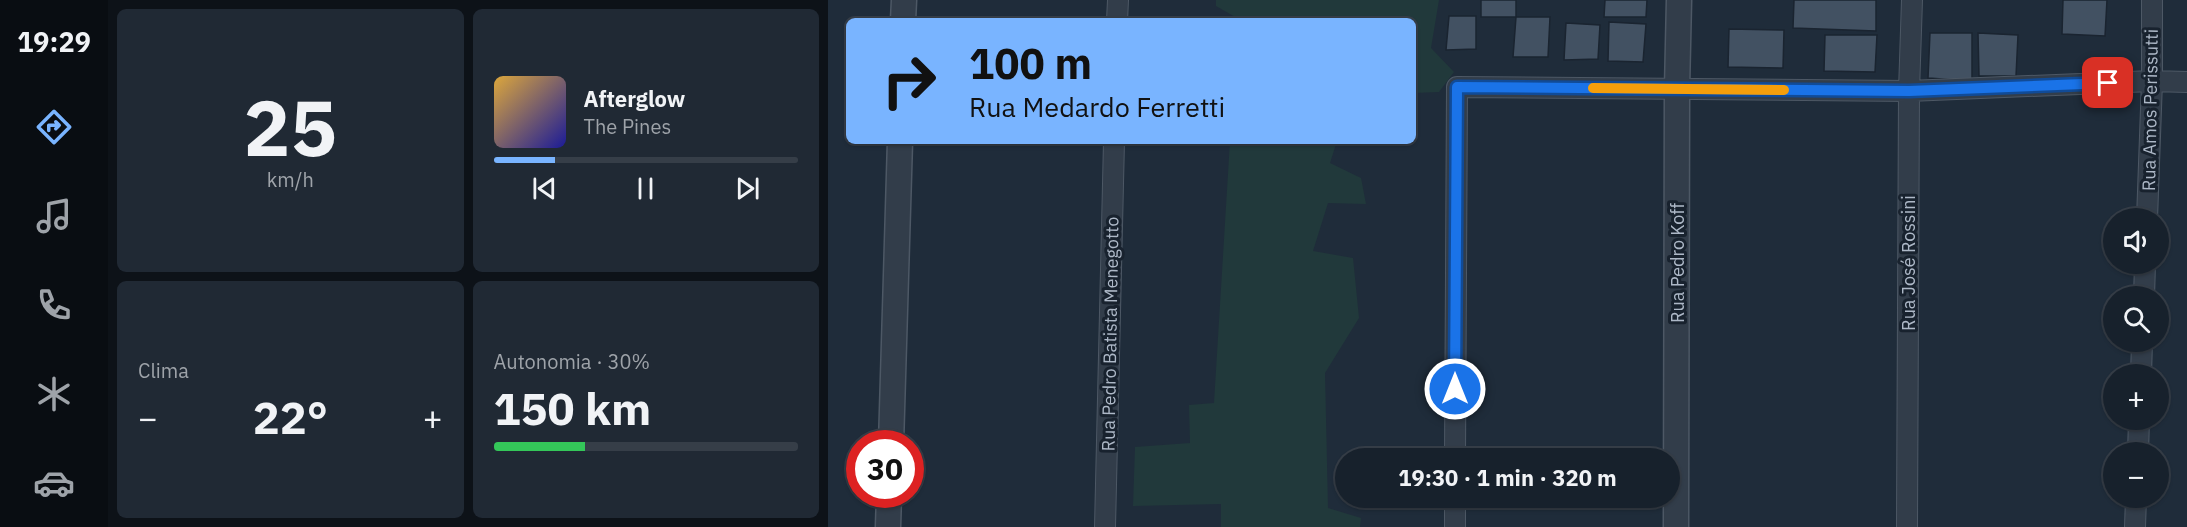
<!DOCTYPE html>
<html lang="pt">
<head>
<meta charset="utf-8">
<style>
	:root { --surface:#17212c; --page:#202934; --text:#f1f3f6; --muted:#9ea3a9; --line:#363e48; --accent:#79b4ff }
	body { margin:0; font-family:"IBM Plex Sans",sans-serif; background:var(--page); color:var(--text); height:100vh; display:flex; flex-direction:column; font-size:22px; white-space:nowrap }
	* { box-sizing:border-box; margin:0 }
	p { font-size:20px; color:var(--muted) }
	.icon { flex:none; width:33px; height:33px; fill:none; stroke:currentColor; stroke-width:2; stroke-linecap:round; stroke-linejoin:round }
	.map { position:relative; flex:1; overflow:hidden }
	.side { display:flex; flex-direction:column; gap:9px; padding:9px; background:#0d1218; width:720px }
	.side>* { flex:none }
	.banner { position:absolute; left:18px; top:18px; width:570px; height:126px; border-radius:9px; box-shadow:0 2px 4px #0004,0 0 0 2px var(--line); background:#79b4ff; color:#111; overflow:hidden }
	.fabs { position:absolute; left:1275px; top:208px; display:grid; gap:12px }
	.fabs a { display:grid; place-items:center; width:66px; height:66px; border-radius:50%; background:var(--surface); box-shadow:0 2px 4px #0004,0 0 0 2px var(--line); font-size:30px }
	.speed { position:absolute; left:18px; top:430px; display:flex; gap:12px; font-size:30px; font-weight:700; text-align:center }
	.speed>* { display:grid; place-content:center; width:78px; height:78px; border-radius:50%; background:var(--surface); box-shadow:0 2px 4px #0004,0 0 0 2px var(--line); line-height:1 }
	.speed .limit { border:9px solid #d22; background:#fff; color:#111 }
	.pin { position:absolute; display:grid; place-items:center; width:51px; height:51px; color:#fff; margin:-26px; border-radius:12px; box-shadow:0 3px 9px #0006 }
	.me { position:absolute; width:66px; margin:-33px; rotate:0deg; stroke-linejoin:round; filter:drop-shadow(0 0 4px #0008) }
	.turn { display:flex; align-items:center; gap:21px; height:126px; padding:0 24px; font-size:27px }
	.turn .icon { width:78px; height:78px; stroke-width:2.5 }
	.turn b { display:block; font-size:42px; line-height:51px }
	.big { font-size:45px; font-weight:700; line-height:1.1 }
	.side .tile { flex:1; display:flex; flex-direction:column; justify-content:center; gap:9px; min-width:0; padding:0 21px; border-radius:9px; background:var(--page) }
	.side .dial { align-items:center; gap:0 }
	.dial b { font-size:78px; line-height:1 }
	.song { display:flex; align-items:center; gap:18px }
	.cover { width:72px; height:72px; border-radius:9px; background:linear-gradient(135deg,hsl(40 70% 55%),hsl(240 70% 35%)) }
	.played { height:6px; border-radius:3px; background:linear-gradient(90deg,var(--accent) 20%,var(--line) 20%) }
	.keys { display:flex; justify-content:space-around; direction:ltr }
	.heat { display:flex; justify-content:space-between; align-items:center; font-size:33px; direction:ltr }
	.charge { height:9px; border-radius:4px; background:linear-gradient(90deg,#34c759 30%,var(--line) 0) }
	.side .tiles { flex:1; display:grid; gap:9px; grid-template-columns:repeat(2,1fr) }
	.trip { position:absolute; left:507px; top:448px; width:345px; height:60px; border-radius:30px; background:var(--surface); box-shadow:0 2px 4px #0004,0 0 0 2px var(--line); font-weight:700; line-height:60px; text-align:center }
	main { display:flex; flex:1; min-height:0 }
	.tabs { display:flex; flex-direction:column; width:108px; justify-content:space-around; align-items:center; background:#090d12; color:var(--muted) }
	.tabs .icon { width:42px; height:42px }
	.tabs .selected { color:var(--accent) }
	.tabs b { font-size:27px; color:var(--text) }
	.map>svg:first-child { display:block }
</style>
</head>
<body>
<main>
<nav class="tabs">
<b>19:29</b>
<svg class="icon selected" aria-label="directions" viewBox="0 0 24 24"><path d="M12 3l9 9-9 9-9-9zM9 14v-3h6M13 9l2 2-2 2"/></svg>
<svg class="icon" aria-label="music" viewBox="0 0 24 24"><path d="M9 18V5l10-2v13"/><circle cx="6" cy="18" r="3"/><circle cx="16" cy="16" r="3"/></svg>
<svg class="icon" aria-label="phone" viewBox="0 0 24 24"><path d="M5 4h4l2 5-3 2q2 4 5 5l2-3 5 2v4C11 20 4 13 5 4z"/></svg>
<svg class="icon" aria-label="climate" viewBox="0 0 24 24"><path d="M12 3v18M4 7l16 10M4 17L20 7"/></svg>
<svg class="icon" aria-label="car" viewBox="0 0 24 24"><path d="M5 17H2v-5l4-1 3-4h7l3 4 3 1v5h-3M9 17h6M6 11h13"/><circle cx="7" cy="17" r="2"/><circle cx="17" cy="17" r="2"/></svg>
</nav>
<section class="side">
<div class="tiles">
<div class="tile dial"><b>25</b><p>km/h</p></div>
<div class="tile">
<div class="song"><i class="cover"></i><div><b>Afterglow</b><p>The Pines</p></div></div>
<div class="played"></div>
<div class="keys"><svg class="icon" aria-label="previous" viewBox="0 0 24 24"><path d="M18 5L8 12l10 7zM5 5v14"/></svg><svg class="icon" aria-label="pause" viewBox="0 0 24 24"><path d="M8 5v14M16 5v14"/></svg><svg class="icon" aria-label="next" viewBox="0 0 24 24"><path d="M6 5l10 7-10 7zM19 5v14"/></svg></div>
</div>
<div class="tile"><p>Clima</p>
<div class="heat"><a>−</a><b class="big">22°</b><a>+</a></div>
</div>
<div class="tile"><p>Autonomia · 30%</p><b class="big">150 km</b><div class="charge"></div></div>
</div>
</section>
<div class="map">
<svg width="1359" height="527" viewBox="0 0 1359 527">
	<rect width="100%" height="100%" fill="#1f2c3a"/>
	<path fill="#21393b" d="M 388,0 L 611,0 L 603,48 L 626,72 L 611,92 L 585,93 L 585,21 L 409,21 L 409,18 L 388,6 Z
		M 402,141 L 509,141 L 502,163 L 533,178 L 538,204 L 500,203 L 485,251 L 525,258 L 531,318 L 497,373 L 500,508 L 533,518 L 532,527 L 393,527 L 393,504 L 305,506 L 307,447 L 362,443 L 361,405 L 386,403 Z"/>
	<path fill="#425162" stroke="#1a2430" stroke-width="1.5" d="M 653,0 L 688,0 L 688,17 L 653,17 Z
		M 777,0 L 819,0 L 818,17 L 776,17 Z
		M 966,0 L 1048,0 L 1048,31 L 965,28 Z
		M 1235,0 L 1279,0 L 1277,36 L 1234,34 Z
		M 621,16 L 648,16 L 648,49 L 618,50 Z
		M 688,17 L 722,17 L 720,57 L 685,57 Z
		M 781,22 L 818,24 L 815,62 L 780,61 Z
		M 738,23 L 772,25 L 770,59 L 736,60 Z
		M 901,29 L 956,30 L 955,68 L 900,67 Z
		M 1102,33 L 1144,33 L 1144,81 L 1100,78 Z
		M 1150,33 L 1190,35 L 1188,76 L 1151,76 Z
		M 997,35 L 1049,35 L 1047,72 L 996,71 Z"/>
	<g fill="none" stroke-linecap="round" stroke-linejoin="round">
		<g stroke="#4d5865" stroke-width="22">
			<path id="minor" d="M 289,21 L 290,0
				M 1319,219 L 1324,81 L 1324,0
				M 1316,297 L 1317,264
				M 1313,375 L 1314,342
				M 1310,453 L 1311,420
				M 627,459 L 629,87 L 1081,91 L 1324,81 L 1359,82
				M 277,527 L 286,141
				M 627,527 L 627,498
				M 1079,527 L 1081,91 L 1084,0
				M 1307,527 L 1308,498"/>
		</g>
		<g stroke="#4d5865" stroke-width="27">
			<path id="tertiary" d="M 75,21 L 76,0
				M 63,444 L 72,141
				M 60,527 L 61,495
				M 848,527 L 849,89 L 851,0"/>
		</g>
		<use href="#minor" stroke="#323d4a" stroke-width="20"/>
		<use href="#tertiary" stroke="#323d4a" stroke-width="24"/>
	</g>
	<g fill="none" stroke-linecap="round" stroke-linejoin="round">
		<g stroke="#114b97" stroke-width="15">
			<path id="route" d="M 627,389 L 629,87 L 1081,91 L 1280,83"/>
		</g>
		<use href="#route" stroke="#1a73e8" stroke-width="10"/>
		<path stroke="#f59e0b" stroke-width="10" d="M 765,88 L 956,90"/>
	</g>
	<g text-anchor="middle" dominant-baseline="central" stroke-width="6" stroke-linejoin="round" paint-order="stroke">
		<g font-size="18" fill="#adb8c7" stroke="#18222e">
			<text transform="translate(1322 110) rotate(-89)">Rua Amos Perissutti</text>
			<text transform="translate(849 263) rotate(-90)">Rua Pedro Koff</text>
			<text transform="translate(1080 263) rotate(-90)">Rua José Rossini</text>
			<text transform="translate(282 334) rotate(-89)">Rua Pedro Batista Menegotto</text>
		</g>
	</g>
</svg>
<div class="fabs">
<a><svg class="icon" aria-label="sound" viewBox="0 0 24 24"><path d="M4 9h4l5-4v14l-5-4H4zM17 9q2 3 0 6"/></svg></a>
<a><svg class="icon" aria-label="search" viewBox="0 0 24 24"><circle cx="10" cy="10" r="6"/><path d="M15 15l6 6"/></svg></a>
<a>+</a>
<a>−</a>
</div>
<div class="speed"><div class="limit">30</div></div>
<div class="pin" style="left:1280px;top:83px;background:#d93025"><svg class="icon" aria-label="arrive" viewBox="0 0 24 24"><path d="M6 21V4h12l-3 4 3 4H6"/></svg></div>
<svg class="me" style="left:627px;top:389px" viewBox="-20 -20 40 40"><circle r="17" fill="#1a73e8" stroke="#fff" stroke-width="3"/><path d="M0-11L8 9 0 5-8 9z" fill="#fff"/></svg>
<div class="trip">19:30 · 1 min · 320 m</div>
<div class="banner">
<div class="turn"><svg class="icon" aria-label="right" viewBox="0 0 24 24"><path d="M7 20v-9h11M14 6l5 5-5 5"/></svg><div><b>100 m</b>Rua Medardo Ferretti</div></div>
</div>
</div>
</main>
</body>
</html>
